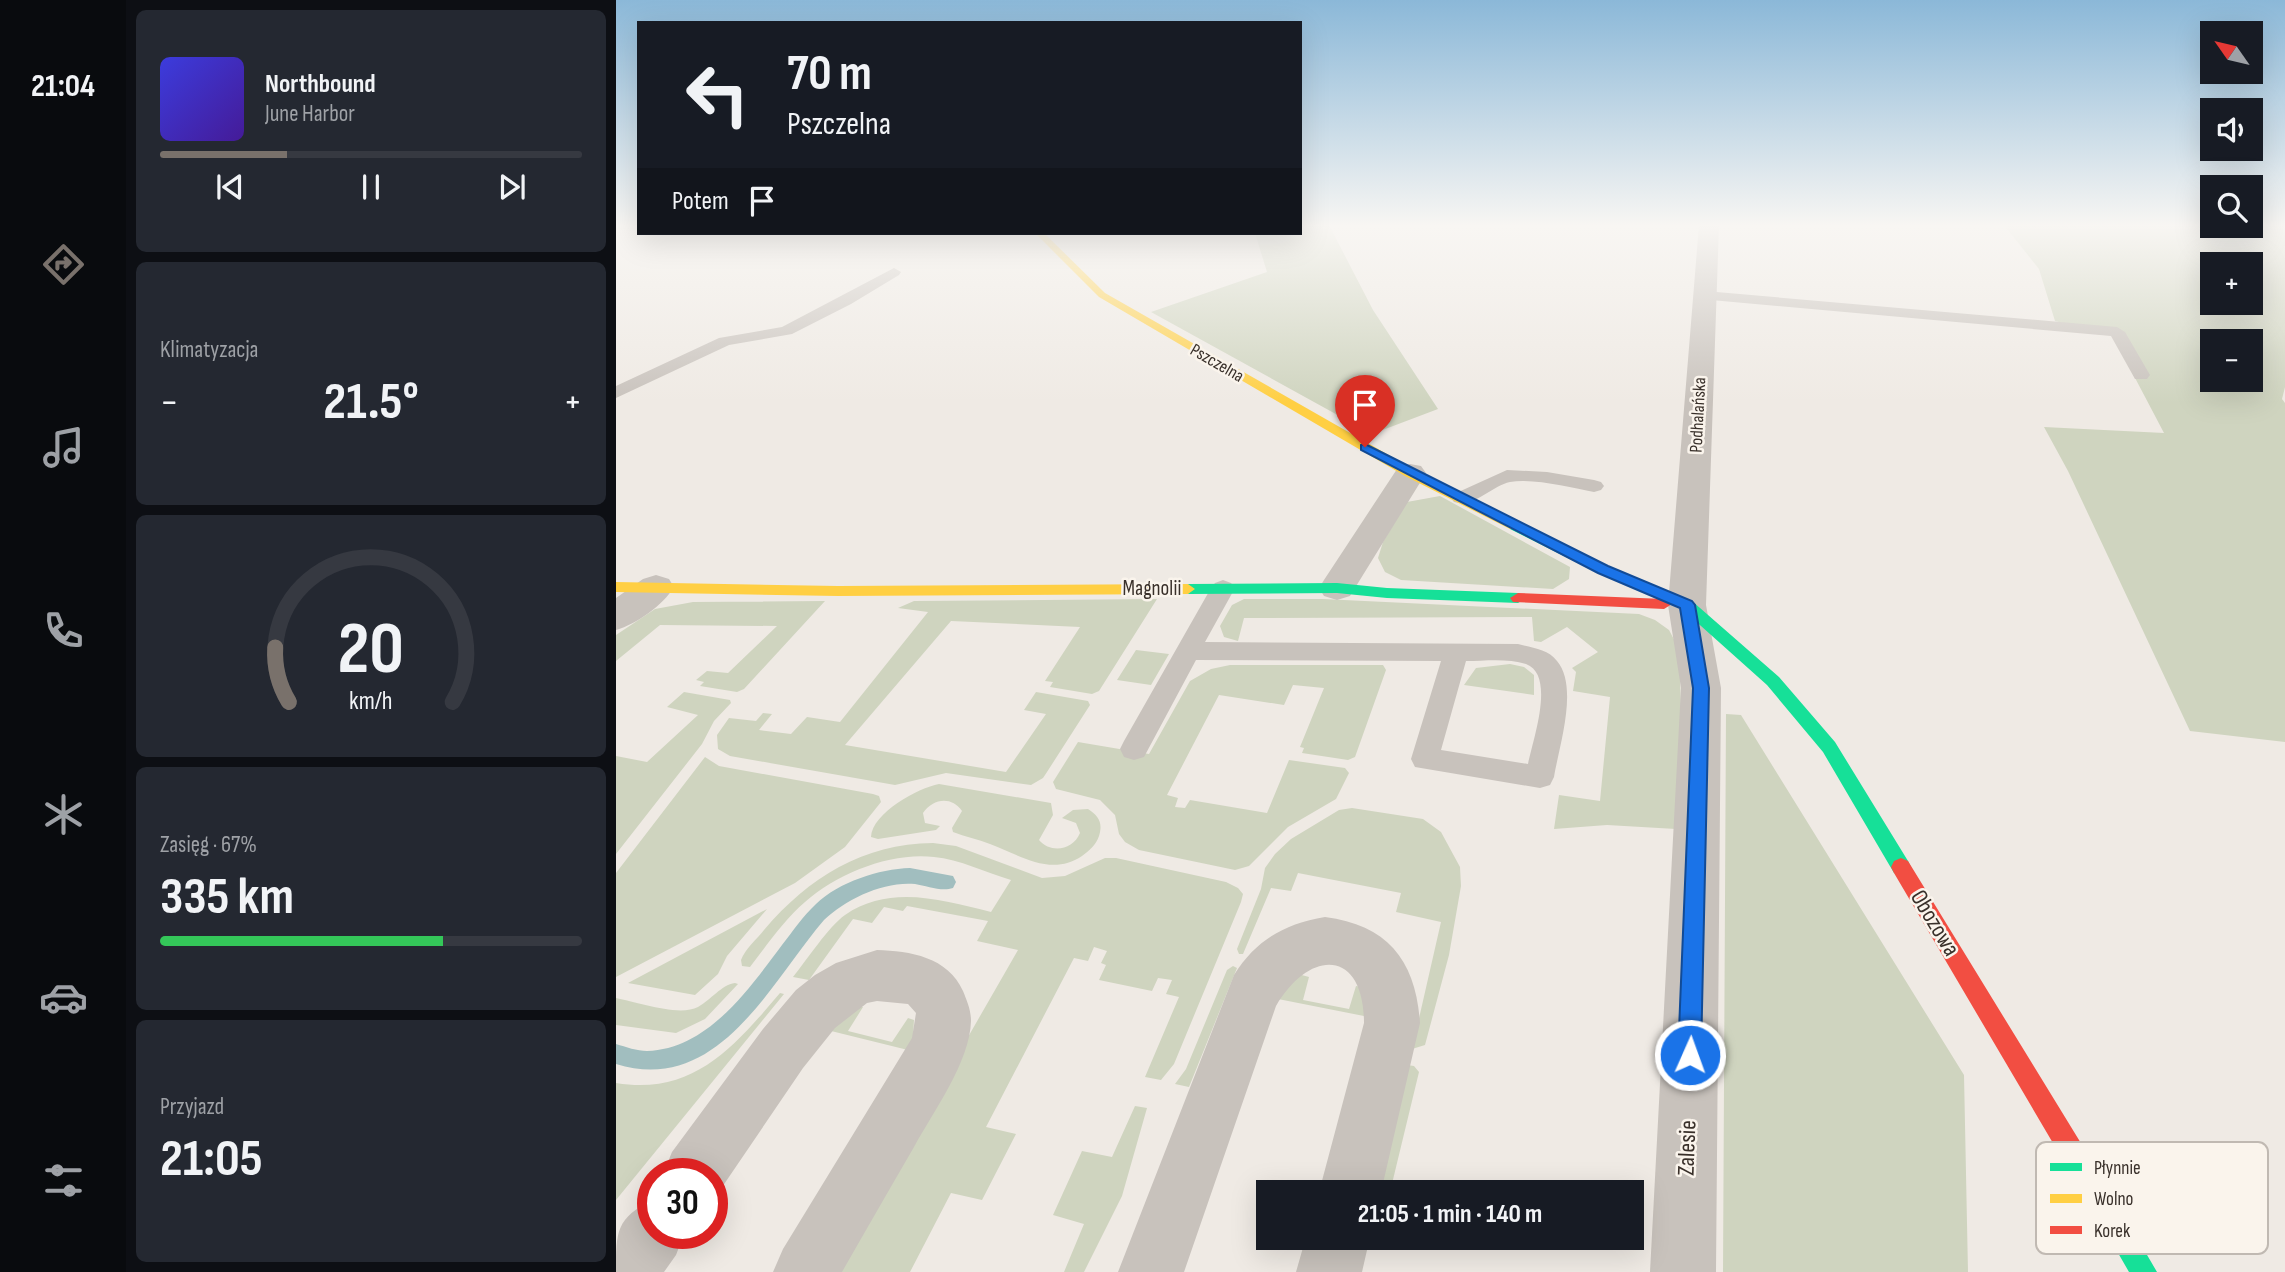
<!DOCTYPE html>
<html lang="pl">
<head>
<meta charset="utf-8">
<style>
	:root { --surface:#171b24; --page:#242831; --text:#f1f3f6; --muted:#9ea1a6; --line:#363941; --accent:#79716b }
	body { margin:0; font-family:"Sofia Sans Condensed",sans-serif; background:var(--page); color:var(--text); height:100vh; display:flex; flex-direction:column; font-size:26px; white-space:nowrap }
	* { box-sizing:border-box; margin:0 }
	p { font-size:23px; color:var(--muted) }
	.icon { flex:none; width:38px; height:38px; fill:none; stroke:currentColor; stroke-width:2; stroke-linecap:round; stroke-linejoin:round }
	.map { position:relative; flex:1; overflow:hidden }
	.sheet { display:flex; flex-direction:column; gap:10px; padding:10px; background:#0d0f14; width:490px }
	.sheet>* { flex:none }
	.top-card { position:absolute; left:21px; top:21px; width:665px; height:214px; border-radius:0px; box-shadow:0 7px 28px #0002; background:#171b24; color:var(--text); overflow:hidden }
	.needle { width:46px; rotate:304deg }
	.tools { position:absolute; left:1584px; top:21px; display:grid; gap:14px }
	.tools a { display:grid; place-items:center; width:63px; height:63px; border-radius:0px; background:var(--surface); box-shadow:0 7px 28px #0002; font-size:35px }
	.speed { position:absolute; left:21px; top:1158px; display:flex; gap:14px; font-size:35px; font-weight:700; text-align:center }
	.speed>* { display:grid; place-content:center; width:91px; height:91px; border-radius:50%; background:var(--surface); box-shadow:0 7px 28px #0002; line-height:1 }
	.speed .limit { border:10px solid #d22; background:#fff; color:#111 }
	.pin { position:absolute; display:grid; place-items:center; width:60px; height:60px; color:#fff; margin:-72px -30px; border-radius:50% 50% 50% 0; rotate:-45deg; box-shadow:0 0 7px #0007 }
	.pin .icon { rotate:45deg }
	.me { position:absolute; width:77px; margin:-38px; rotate:2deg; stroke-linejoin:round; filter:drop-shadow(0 0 5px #0008) }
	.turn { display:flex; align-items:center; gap:24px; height:147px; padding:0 35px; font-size:32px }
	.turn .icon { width:91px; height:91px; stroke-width:2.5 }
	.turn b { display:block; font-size:49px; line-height:60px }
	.then { display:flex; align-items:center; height:66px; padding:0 35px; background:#0003; gap:14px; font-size:26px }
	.big { font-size:52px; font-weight:700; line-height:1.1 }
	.sheet .widget { flex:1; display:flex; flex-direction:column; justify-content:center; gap:10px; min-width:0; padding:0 24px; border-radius:10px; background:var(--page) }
	.sheet .dial { align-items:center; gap:0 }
	.dial svg { height:182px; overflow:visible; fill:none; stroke:var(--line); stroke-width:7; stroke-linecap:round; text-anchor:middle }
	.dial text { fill:var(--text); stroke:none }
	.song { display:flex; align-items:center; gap:21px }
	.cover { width:84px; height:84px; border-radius:10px; background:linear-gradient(135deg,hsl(240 70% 55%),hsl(260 70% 35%)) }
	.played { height:7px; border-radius:4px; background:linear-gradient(90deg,var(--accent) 30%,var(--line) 30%) }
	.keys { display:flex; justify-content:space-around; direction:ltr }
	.heat { display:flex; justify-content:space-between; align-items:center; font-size:38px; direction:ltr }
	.charge { height:10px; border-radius:5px; background:linear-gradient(90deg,#34c759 67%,var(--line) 0) }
	.trip { position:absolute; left:640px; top:1180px; width:388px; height:70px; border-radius:0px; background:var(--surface); box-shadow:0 7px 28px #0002; font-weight:700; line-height:70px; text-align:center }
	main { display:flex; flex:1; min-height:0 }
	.dock { display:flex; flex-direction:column; width:126px; justify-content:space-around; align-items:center; background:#090b0e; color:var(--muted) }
	.dock .icon { width:49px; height:49px }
	.dock .selected { color:var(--accent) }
	.dock b { font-size:32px; color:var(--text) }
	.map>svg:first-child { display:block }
</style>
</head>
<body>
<main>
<nav class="dock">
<b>21:04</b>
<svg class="icon selected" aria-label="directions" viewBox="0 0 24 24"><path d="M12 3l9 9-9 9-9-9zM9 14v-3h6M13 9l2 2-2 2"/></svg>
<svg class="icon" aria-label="music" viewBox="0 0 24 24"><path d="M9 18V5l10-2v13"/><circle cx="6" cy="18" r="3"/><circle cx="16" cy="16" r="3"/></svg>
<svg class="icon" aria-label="phone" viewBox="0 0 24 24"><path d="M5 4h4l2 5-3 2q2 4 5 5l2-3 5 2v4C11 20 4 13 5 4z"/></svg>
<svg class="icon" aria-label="climate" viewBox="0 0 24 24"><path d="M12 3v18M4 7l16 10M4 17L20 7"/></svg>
<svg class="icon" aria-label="car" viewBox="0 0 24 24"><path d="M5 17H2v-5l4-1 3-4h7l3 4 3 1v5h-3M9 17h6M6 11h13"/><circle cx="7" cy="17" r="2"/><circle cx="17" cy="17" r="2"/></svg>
<svg class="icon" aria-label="filters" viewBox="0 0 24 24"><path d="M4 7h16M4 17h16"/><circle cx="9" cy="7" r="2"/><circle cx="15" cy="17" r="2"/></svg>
</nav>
<section class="sheet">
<div class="widget">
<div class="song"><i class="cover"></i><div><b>Northbound</b><p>June Harbor</p></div></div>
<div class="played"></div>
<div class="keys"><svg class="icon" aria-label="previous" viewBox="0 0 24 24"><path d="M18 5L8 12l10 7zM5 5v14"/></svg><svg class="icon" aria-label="pause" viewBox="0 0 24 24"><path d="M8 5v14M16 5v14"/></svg><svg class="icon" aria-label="next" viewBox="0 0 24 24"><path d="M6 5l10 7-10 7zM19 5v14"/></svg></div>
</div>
<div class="widget"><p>Klimatyzacja</p>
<div class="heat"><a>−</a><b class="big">21.5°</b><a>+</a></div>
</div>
<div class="widget dial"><svg viewBox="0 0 100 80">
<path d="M14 69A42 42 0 1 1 86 69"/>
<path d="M14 69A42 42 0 0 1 8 45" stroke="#79716b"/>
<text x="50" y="56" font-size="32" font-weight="700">20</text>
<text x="50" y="72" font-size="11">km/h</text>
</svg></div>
<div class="widget"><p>Zasięg · 67%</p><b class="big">335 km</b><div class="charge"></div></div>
<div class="widget"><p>Przyjazd</p><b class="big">21:05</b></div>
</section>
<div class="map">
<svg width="1669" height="1272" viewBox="0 0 1669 1272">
	<rect width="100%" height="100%" fill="#efeae4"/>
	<path fill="#cfd4bf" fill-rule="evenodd" d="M 684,225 L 713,225 L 757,310 L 822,409 L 756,434 L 535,312 L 651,272 L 639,233 L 684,233 Z
		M 1388,225 L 1669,225 L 1669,387 L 1666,399 L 1669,403 L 1669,742 L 1574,731 L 1452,471 L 1428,427 L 1548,433 L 1497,336 L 1439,321 L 1423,269 ZM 1596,264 L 1634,264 L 1634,303 L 1596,303 ZM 1596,341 L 1634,341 L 1634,380 L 1596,380 Z
		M 824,496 L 954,567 L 953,579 L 937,589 L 785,580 L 769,572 L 762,558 L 767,542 L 791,502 Z
		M 541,599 L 483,691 L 476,694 L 434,687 L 437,682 L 429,681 L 464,627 L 335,621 L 229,745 L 390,772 L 430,714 L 408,710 L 420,692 L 472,701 L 474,705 L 431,772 L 427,778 L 415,785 L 330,773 L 279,785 L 114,756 L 102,749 L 101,735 L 113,718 L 140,721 L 147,713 L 156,714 L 143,730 L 175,734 L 191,717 L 224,722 L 312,612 L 282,608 L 298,601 Z
		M 628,599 L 707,599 L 1023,614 L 1039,620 L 1053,630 L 1063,649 L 1066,735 L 1060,829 L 991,825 L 938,829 L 943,795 L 984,801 L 994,697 L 957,691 L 960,672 L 956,668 L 982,652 L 951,627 L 925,642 L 918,641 L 916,617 L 628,618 L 622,641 L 608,637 L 604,626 L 616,605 Z
		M 209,601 L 128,689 L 121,692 L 84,686 L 88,682 L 80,680 L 91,671 L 112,673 L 161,626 L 44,625 L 0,661 L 0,635 L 39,609 L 77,602 Z
		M 520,650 L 553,654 L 535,685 L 501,680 Z
		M 894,664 L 908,667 L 918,675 L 918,695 L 848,685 L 860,668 Z
		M 614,665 L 767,665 L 770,670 L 739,757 L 732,760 L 686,753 L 688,748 L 684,747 L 708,688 L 677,685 L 668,705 L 603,695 L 551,795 L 562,798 L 559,807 L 569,808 L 574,800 L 651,813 L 673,760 L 729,768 L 733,773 L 720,799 L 672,827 L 633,866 L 619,870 L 523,850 L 509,842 L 503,834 L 499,815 L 484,800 L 440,789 L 437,782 L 462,742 L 533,754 L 574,681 L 595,669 Z
		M 68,692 L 114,700 L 115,703 L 98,721 L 86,744 L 0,854 L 0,756 L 31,762 L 82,715 L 51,707 Z
		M 1110,714 L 1125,715 L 1348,1075 L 1352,1272 L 1107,1272 Z
		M 89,757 L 103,766 L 257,794 L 263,796 L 265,802 L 229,847 L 179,883 L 0,977 L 0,873 Z
		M 323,784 L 435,803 L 437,815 L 423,840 C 435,854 457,850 464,833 L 460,823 L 446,818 L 457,810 L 472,809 C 483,816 487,823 483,836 C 480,845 473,851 466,856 C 435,877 404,855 374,844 C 362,839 349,837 337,832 L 336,828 L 346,811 C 336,796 317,798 307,813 L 309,823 L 324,826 L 320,830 L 262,839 L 255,837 C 256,813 302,788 323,784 Z
		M 736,808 L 807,819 L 825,832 L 844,867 L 845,886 L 833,955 L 809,1045 L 796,1049 L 825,922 L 780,912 L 785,893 L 682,873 L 675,891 L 655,888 L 627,954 L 623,954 L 621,949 L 645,889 L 649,868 L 659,854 L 675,839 L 723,810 Z
		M 317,843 L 340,846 L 426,878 L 449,876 L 489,858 L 500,858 L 610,882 L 622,888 L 627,894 L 625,902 L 558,1064 L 545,1080 L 529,1077 L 563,997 L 550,994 L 556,980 L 542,978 L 536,991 L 483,980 L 490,965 L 485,963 L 491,951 L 478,947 L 472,961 L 458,958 L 370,1127 L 400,1134 L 366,1200 L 335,1193 L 294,1272 L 217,1272 L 402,950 L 361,941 L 372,921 L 291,906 L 287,911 L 268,907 L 256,923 L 237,919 L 193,980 L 177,977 C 190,961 213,926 229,915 C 274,884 326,900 375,912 L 395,880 C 371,873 343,859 318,857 C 275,852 222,873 189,902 C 168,920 151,945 134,967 L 126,966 L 125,960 C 129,949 141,939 148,930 C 193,877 247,844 317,843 Z
		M 151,909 L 111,956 L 102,974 L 79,995 L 12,983 Z
		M 617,966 L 621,968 L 573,1087 L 559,1084 L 570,1069 L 611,970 Z
		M 682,974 L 693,977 L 687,1000 L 733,1009 L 740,986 L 745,987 L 753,1017 L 662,999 Z
		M 119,983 L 122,984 L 89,1019 L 60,1033 L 0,1025 L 0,998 C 21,1002 63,1017 82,1007 C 95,1000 105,985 119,983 Z
		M 164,993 L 168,994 L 0,1200 L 0,1083 C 77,1096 118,1047 164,993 Z
		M 239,1006 L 247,1007 L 232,1031 L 276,1042 L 292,1018 L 298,1020 L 296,1051 L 207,1029 Z
		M 791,1065 L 798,1066 L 803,1072 L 774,1192 L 762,1192 Z
		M 519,1106 L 531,1108 L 506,1196 L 468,1272 L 448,1272 L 468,1224 L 437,1215 L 466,1151 L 496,1157 Z"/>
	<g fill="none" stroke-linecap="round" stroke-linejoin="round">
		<path fill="#a1bebf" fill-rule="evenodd" d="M 294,868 L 337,876 L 340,882 L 337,888 C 326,892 311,886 299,884 C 268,881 230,899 208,920 C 154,983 102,1096 0,1064 L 0,1044 C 10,1047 21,1051 31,1051 C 92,1049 133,989 166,945 C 177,931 187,916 200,904 C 223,882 263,869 294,868 Z"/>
		<path fill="#c8c2bc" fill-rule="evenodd" d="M 278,268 L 285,272 L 283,275 L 235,304 L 176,334 L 113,345 L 0,398 L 0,386 L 103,338 L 166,327 Z
			M 1089,291 L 1501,327 L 1509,332 L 1534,375 L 1531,379 L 1519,379 L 1495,336 L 1084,299 L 1081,296 Z
			M 891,470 L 931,472 L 978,480 L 985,482 L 988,486 L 985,490 L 978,492 C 955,488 918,478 894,482 C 875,486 859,508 838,502 L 835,498 L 838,494 Z
			M 607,580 L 615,583 L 619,588 L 589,642 L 902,644 C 916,648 932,649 941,661 C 963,687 943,746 938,777 L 934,785 L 924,788 L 799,767 L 795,759 L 825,661 L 580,660 L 528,757 L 518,760 L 508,757 L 504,749 L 508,741 L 595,588 L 599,583 ZM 850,661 C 868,661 892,658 910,664 C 940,675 917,739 912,764 L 825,750 Z"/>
		<path fill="#c8c2bc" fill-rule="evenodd" d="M 1083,225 L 1103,225 L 1090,605 L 1105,688 L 1100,1272 L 1034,1272 L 1065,688 L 1052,605 Z
			M 794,464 L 805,466 L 810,473 L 734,596 L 721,600 L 708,596 L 703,588 L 708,580 L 783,466 Z
			M 40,575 L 53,579 L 58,587 C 47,605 21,624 0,630 L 0,598 L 27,579 Z
			M 709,917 C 772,925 800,961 804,1023 L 765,1192 L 703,1192 L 748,1023 C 748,949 694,948 660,1006 L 568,1272 L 502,1272 L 618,975 C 640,940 668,924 709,917 Z
			M 261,950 C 294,951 332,957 347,991 C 351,1001 355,1010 355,1021 C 354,1062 317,1112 298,1147 C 274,1188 250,1230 226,1272 L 157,1272 L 167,1249 L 296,1038 L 300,1013 L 292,1004 L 261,1001 L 251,1003 L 219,1028 L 187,1068 L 100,1196 L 96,1197 L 96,1174 L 47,1174 L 56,1152 L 147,1029 L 180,990 L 199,975 L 220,963 Z
			M 37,1200 L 37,1234 L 68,1234 L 60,1255 L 48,1272 L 0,1272 C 0,1231 0,1218 37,1200 Z
			M 690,1237 L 754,1237 L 746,1272 L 680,1272 Z"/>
		<path fill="#16e098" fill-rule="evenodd" d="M 899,522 L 992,567 L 1076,601 L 1163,677 L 1219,742 L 1292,861 L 1295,867 L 1292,873 L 1285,876 L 1278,873 L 1207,752 L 1151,685 L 1066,609 L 982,573 L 894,529 L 892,526 Z
			M 721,583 L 771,588 L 902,593 L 910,598 L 902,603 L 771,598 L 721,593 L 572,594 L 565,589 L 572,584 Z
			M 1473,1167 L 1482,1171 L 1541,1272 L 1513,1272 L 1460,1180 L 1464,1171 Z"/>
		<path fill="#ffcf43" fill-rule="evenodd" d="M 419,233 L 428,233 L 489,293 L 799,470 L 906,526 L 904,529 L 894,529 L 789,476 L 483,297 Z
			M 0,582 L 222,586 L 572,584 L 579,589 L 572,594 L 222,596 L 0,592 Z"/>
		<path fill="#f24e42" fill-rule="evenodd" d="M 902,593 L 1048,599 L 1056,604 L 1048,609 L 897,602 L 894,598 Z
			M 1285,858 L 1292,861 L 1482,1171 L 1486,1180 L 1482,1189 L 1473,1193 L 1464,1189 L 1278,873 L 1275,867 L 1278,861 Z"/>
	</g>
	<linearGradient id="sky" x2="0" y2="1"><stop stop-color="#8bb8d8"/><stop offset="0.56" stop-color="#f8f6f3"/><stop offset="1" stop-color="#f8f6f3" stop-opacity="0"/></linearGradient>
	<rect width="1669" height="403" fill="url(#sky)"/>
	<path fill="#1a73e8" stroke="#114b97" stroke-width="2" d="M 749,444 L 992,566 L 1076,601 L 1079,605 L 1093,688 L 1085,1055 L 1082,1063 L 1074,1067 L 1066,1063 L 1062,1055 L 1077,688 L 1064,608 L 982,573 L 745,450 L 745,445 Z"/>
	<g text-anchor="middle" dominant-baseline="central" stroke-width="5" stroke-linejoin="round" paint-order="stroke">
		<g font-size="18" fill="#39302a" stroke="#faf4ec">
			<text transform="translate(601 363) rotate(30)">Pszczelna</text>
			<text transform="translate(1082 415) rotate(-87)">Podhalańska</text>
		</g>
		<g font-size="21" fill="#39302a" stroke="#faf4ec">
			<text x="536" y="588">Magnolii</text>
		</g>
		<g font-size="24" fill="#39302a" stroke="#faf4ec">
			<text transform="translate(1319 923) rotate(59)">Obozowa</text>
			<text transform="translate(1071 1148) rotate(-88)">Zalesie</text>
		</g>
	</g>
	<rect x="1420" y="1142" width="232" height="112" rx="10" fill="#faf4ec" stroke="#c0b9b2" stroke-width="2"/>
	<rect x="1434" y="1163" width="32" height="8" fill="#16e098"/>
	<rect x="1434" y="1194" width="32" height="9" fill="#ffcf43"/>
	<rect x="1434" y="1226" width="32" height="8" fill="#f24e42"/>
	<g font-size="19" fill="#39302a">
		<text x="1478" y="1174">Płynnie</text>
		<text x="1478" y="1205">Wolno</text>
		<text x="1478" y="1237">Korek</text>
	</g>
</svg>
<div class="tools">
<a><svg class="needle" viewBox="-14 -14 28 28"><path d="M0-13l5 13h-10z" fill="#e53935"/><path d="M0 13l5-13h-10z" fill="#9ea1a6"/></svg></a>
<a><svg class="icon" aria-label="sound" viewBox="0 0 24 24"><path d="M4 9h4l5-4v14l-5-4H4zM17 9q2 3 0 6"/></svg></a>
<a><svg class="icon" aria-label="search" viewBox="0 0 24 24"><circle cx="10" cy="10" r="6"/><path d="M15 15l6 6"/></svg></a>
<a>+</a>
<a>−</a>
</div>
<div class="speed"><div class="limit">30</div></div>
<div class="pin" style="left:749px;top:447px;background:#d93025"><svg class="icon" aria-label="arrive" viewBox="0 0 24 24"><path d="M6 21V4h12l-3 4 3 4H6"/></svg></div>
<svg class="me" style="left:1074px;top:1055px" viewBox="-20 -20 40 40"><circle r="17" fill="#1a73e8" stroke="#fff" stroke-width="3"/><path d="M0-11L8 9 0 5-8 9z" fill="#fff"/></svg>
<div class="trip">21:05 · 1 min · 140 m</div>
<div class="top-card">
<div class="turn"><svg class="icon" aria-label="left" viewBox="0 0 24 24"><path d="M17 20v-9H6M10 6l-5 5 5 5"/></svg><div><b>70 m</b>Pszczelna</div></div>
<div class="then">Potem<svg class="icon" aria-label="arrive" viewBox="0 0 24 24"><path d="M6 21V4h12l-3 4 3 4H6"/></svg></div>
</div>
</div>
</main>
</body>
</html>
